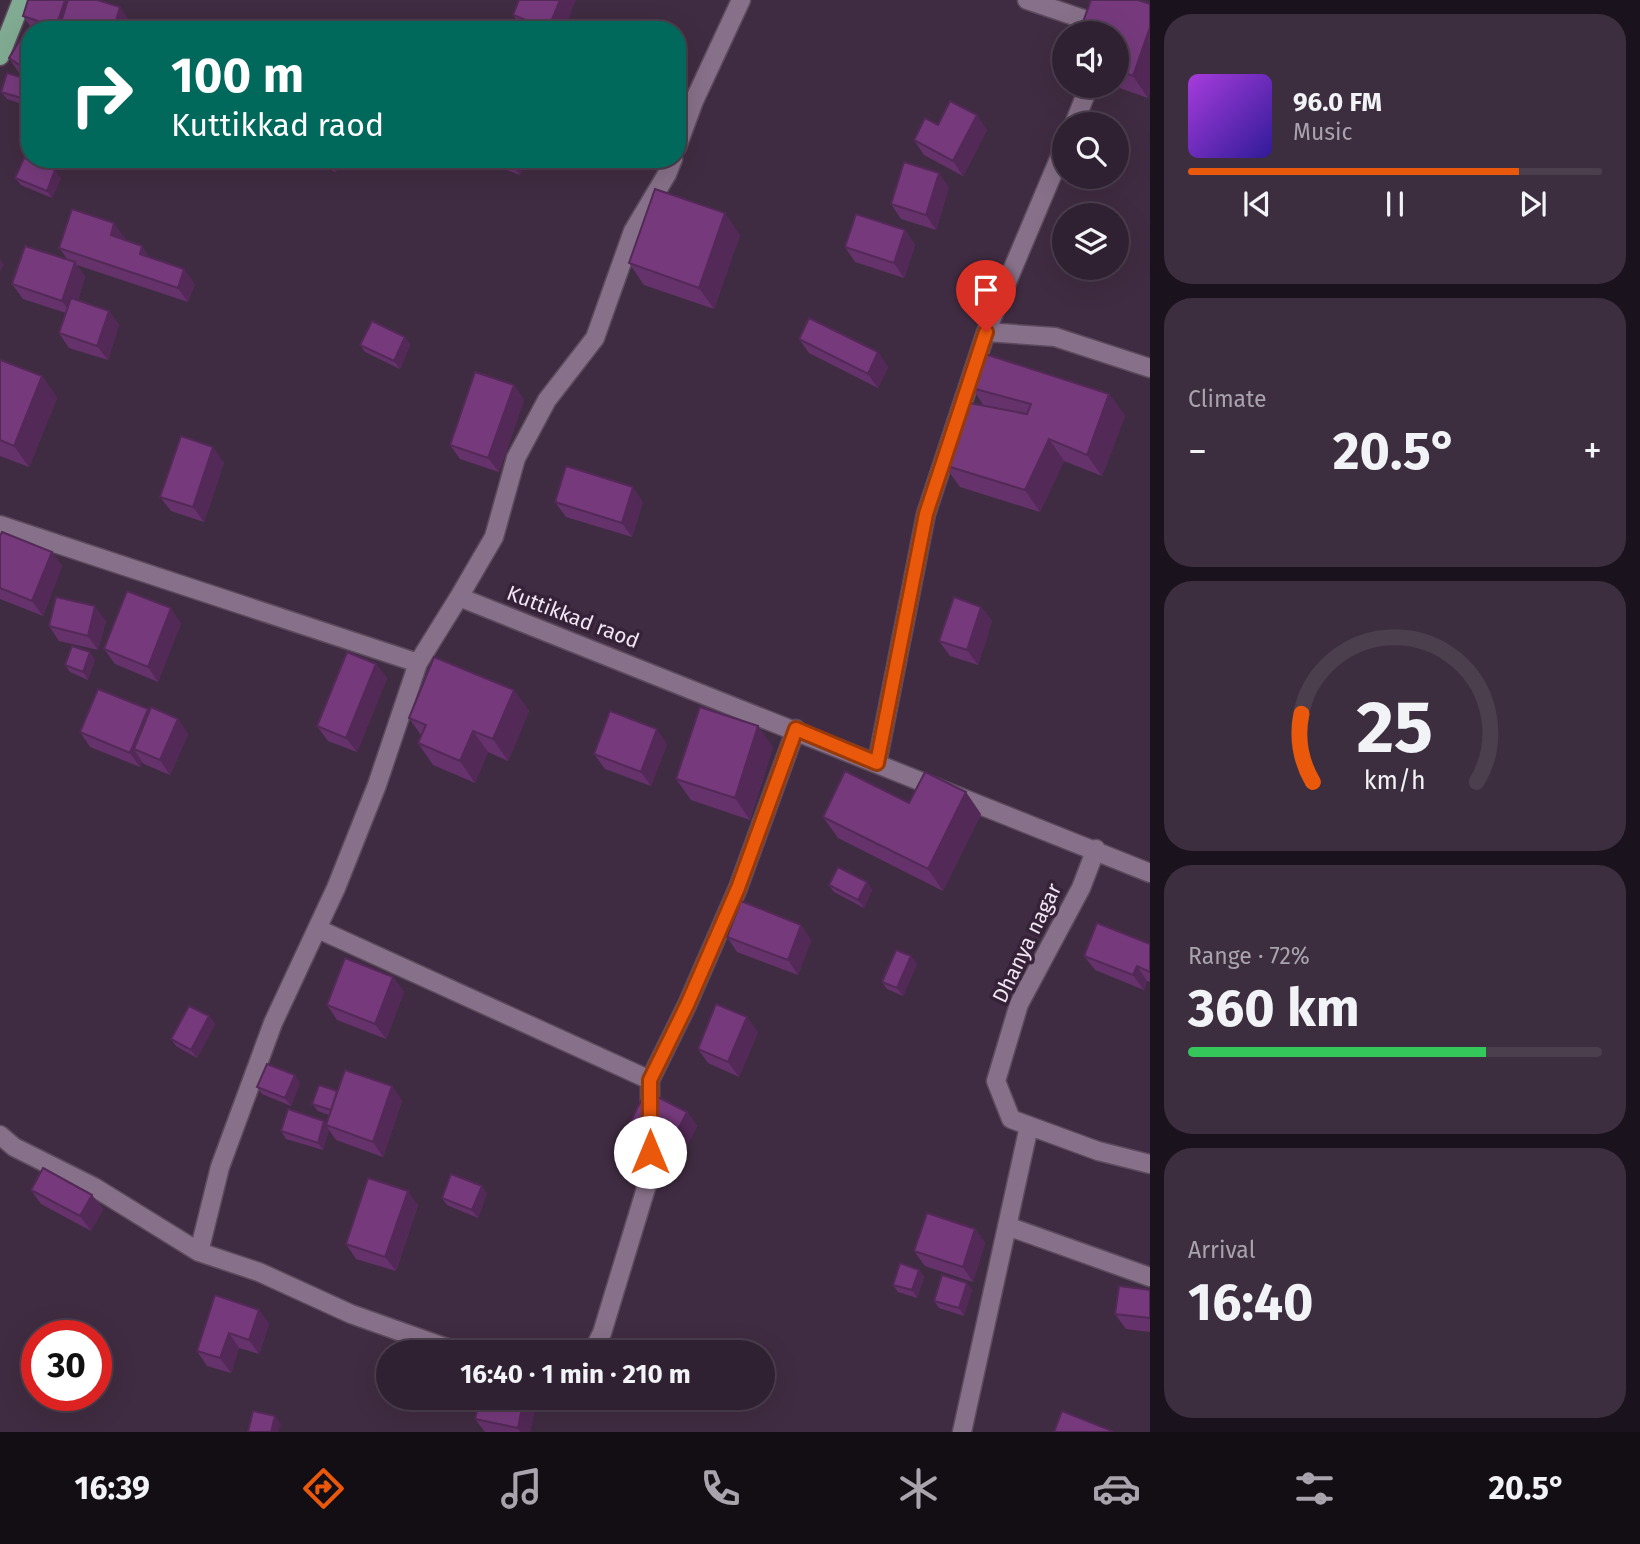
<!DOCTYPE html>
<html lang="en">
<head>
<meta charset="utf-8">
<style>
	:root { --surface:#302132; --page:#3c2e3e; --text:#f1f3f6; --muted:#a8a3ac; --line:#4b3e4d; --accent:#ea580c }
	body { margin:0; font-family:"Fira Sans",sans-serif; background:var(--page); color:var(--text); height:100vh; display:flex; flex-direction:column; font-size:26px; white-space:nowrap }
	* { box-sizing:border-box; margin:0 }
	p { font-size:23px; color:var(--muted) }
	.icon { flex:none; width:38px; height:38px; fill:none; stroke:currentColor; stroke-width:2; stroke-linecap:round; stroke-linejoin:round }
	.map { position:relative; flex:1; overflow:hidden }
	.details { display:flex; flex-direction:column; gap:14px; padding:14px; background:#1a121c; width:490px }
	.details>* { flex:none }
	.top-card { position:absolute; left:21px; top:21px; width:665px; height:147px; border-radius:28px; box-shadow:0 7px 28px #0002,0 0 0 2px var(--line); background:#00695c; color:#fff; overflow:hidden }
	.controls { position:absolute; left:1052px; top:21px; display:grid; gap:14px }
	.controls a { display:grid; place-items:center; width:77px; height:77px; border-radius:50%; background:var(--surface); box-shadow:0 7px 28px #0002,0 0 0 2px var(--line); font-size:35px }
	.speed { position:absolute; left:21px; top:1320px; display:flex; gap:14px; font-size:35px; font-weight:700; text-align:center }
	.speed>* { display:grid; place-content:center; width:91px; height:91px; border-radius:50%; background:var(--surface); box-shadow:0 7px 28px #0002,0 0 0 2px var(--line); line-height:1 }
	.speed .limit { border:10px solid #d22; background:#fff; color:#111 }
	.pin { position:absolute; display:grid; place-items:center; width:60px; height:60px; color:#fff; margin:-72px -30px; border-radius:50% 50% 50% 0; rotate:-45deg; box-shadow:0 0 7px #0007 }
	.pin .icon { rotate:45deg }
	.me { position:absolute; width:77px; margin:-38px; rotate:0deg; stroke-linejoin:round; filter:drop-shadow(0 0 5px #0008) }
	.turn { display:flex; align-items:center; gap:24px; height:147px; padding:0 35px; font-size:32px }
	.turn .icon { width:91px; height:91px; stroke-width:2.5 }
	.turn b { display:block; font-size:49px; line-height:60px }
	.big { font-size:52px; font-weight:700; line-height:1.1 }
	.details .card { flex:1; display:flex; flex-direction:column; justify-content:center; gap:10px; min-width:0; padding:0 24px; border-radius:28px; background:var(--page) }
	.details .dial { align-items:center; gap:0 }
	.dial svg { height:182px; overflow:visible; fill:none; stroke:var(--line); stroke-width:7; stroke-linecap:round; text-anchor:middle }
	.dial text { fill:var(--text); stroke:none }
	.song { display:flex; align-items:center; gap:21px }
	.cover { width:84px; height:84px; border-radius:10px; background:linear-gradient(135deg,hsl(280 70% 55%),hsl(250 70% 35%)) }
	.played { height:7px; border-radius:4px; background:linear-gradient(90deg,var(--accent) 80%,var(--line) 80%) }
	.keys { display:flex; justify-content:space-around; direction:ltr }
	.heat { display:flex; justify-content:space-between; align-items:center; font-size:38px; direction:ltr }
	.charge { height:10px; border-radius:5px; background:linear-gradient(90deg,#34c759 72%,var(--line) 0) }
	.trip { position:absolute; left:376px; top:1340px; width:399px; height:70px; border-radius:35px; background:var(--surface); box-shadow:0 7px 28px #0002,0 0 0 2px var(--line); font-weight:700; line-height:70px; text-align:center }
	.tab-bar { display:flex; height:112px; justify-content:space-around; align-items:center; background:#130d14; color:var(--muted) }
	.tab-bar .icon { width:49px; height:49px }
	.tab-bar .selected { color:var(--accent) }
	.tab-bar b { font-size:32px; color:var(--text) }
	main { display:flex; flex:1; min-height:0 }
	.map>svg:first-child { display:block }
</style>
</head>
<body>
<main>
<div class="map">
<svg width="1150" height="1432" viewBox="0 0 1150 1432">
	<rect width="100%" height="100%" fill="#402c42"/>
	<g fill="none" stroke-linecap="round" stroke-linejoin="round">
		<g stroke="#5c4a5d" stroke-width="21">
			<path id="minor" d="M 1027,0 L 1104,26
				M 1074,124 L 1089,86
				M 677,147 L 694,101 L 741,0
				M 986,332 L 1055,337 L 1150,368
				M 0,525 L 418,663 L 459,597 L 1150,873
				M 459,597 L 494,537 L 516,458 L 547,400 L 595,338 L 633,231 L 667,174 L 673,159
				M 877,763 L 926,514 L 986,332 L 1064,147
				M 1096,849 L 1081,888 L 1019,1004 L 996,1081 L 1011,1119 L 1098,1151 L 1150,1164
				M 318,929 L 650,1080
				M 650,1117 L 650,1080 L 687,1005 L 738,888 L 796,729
				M 0,1135 L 14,1147 L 94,1187 L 199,1252 L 259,1272 L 351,1314 L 461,1353
				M 1007,1226 L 1150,1277
				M 199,1252 L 220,1167 L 273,1023 L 336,888 L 377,785 L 418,663
				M 592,1353 L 602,1333 L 650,1175 L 650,1152
				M 962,1432 L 1029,1126"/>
		</g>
		<g stroke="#5c4a5d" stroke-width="21">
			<path id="major" d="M 0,56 L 22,0"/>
		</g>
		<use href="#minor" stroke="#877089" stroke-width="18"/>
		<use href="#major" stroke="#80aa91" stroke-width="18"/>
	</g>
	<path fill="#65326b" d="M 120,7 L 130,22 L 128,30 L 33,30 L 23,16 Z
		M 513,15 L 564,30 L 524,30 Z
		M 1116,33 L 1148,98 L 1114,86 L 1116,86 Z
		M 30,46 L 30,79 L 19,73 L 9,58 Z
		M 30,80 L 30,107 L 7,99 L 1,92 Z
		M 938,125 L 987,130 L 963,176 L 924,155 L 914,140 Z
		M 34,159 L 58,159 L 55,166 Z
		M 304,159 L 340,159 L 336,172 Z
		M 477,159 L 526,159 L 520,175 Z
		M 15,178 L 61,178 L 52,198 L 21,185 Z
		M 949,187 L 936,230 L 901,219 L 891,204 Z
		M 905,230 L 915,245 L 904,278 L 855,262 L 845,247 Z
		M 740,235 L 714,309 L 644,285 L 629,263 Z
		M 125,238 L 124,240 L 150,258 L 195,284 L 188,302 L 77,265 L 85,277 L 78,300 L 109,311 L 119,325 L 108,360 L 69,348 L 59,333 L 66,313 L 23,299 L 12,284 L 68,260 L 59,248 Z
		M 405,337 L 410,345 L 400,369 L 365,352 L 360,345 Z
		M 799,339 L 878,352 L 888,367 L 878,388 L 809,353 Z
		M 0,360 L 42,376 L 57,398 L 29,467 L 0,456 Z
		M 514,385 L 524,400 L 499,472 L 460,459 L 450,445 Z
		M 972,388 L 1109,394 L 1125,416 L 1102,476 L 1064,461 L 1040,512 L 960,487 L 944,465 L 984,406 Z
		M 224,462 L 204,522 L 171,511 L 160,497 Z
		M 555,502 L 643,502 L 632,537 L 566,517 Z
		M 0,536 L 52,552 L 62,566 L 43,616 L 0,599 Z
		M 981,607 L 992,621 L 978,665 L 950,656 L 939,641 Z
		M 106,621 L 98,650 L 59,641 L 49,626 Z
		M 181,623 L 158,682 L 115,664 L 104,649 Z
		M 90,652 L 95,660 L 88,680 L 70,672 L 65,665 Z
		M 376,664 L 387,678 L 357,752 L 328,741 L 317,726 Z
		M 514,690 L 529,711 L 508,761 L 488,752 L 475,783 L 433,765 L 418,743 L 421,735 L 409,718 Z
		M 148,709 L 149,711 L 178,719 L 188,734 L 170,775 L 144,764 L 142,762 L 140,767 L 90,747 L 80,732 Z
		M 667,744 L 651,786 L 605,769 L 594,754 Z
		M 773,747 L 750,820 L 691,800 L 676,779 Z
		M 909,803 L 981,814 L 943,891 L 838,838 L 823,817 Z
		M 867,882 L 872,890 L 864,908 L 834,892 L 829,885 Z
		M 801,925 L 811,940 L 798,975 L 737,952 L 727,937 Z
		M 1150,944 L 1150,982 L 1147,981 L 1144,990 L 1095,970 L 1084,956 Z
		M 917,964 L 903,996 L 887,989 L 882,982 Z
		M 393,977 L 404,992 L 386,1039 L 337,1020 L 327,1005 Z
		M 209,1016 L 215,1024 L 197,1058 L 176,1046 L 171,1039 Z
		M 758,1032 L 739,1077 L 708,1063 L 698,1049 Z
		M 300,1083 L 291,1106 L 262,1094 L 257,1087 Z
		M 392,1086 L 402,1101 L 383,1157 L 336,1140 L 329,1130 L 323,1150 L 286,1139 L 281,1131 L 324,1121 L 326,1123 L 329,1115 L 318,1111 L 312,1104 L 337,1091 Z
		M 687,1112 L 697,1126 L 667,1185 L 627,1164 L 616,1150 Z
		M 31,1190 L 92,1195 L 103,1209 L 91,1231 L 41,1204 Z
		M 487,1193 L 478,1218 L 447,1205 L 442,1198 Z
		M 418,1205 L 396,1271 L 356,1259 L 346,1244 Z
		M 975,1229 L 985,1243 L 973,1282 L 925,1266 L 914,1251 Z
		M 919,1270 L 924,1277 L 917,1298 L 898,1292 L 893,1285 Z
		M 967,1283 L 972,1290 L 964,1316 L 939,1308 L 934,1301 Z
		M 1150,1290 L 1150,1332 L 1126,1329 L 1115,1314 Z
		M 259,1310 L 269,1324 L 259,1354 L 239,1348 L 231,1373 L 207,1366 L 197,1351 Z
		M 536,1404 L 530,1432 L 485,1432 L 475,1419 Z"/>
	<path fill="#532957" d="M 65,0 L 80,0 L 59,28 L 60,30 L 58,30 L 56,27 Z
		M 560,0 L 576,0 L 564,30 L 549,30 L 548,29 Z
		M 120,7 L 130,22 L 128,30 L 113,30 Z
		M 1150,27 L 1150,93 L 1148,98 L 1133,76 Z
		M 977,115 L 987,130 L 963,176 L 953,161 Z
		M 50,159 L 58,159 L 55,166 Z
		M 327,159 L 340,159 L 336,172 Z
		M 510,159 L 526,159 L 520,175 L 509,161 Z
		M 55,170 L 61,178 L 52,198 L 47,191 Z
		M 939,173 L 949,187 L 936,230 L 926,215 Z
		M 725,213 L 740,235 L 714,309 L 699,288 Z
		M 114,223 L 125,238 L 121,250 L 111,235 Z
		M 905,230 L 915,245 L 904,278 L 894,263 Z
		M 142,246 L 152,261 L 140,254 Z
		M 0,259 L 4,265 L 0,272 Z
		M 75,262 L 85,277 L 73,316 L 62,301 Z
		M 184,269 L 195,284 L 188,302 L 178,288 Z
		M 109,311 L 119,325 L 108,360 L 97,346 Z
		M 405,337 L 410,345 L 400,369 L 394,361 Z
		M 878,352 L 888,367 L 878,388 L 868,374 Z
		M 42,376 L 57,398 L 29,467 L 14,446 Z
		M 514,385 L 524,400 L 499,472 L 488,458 Z
		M 1109,394 L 1125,416 L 1102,476 L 1087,455 Z
		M 1049,439 L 1064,461 L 1040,512 L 1025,490 Z
		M 213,447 L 224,462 L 204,522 L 193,507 Z
		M 633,487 L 643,502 L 632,537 L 622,523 Z
		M 52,552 L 62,566 L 43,616 L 32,601 Z
		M 95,606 L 106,621 L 98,650 L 88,636 Z
		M 981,607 L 992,621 L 978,665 L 967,650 Z
		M 171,608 L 181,623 L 158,682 L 148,667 Z
		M 90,652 L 95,660 L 88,680 L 83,672 Z
		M 376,664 L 387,678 L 357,752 L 346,738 Z
		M 514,690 L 529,711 L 508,761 L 493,739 Z
		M 148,709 L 158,724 L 134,749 L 142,762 L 140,767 L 130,753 Z
		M 178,719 L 188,734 L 170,775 L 160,760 Z
		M 758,726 L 773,747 L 750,820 L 735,798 Z
		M 657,729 L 667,744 L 651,786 L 641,772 Z
		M 473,731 L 488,752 L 475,783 L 460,761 Z
		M 966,792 L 981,814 L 943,891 L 928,869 Z
		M 867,882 L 872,890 L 864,908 L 858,900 Z
		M 801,925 L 811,940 L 798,975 L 788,960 Z
		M 911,956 L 917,964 L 903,996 L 897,988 Z
		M 1137,966 L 1147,981 L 1144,990 L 1133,975 Z
		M 393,977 L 404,992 L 386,1039 L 375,1024 Z
		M 209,1016 L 215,1024 L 197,1058 L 191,1050 Z
		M 747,1017 L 758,1032 L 739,1077 L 728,1062 Z
		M 295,1075 L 300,1083 L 291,1106 L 285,1098 Z
		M 392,1086 L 402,1101 L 383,1157 L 373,1142 Z
		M 687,1112 L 697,1126 L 667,1185 L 657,1171 Z
		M 324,1121 L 328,1126 L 326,1125 L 329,1130 L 323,1150 L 318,1143 Z
		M 482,1186 L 487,1193 L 478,1218 L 472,1210 Z
		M 408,1191 L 418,1205 L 396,1271 L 385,1257 Z
		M 92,1195 L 103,1209 L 91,1231 L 80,1216 Z
		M 975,1229 L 985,1243 L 973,1282 L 963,1267 Z
		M 919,1270 L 924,1277 L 917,1298 L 912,1290 Z
		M 967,1283 L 972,1290 L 964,1316 L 959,1308 Z
		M 259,1310 L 269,1324 L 259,1354 L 249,1340 Z
		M 229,1333 L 239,1348 L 231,1373 L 220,1358 Z
		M 524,1398 L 532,1398 L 536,1404 L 530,1432 L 520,1432 L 518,1428 Z
		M 275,1416 L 281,1424 L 278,1432 L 271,1432 Z"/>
	<path fill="#763a7c" stroke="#532957" stroke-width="2" d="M 28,0 L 65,0 L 56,27 L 23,16 Z
		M 68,0 L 97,0 L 120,7 L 113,30 L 65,30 L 59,28 Z
		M 519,0 L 560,0 L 548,29 L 513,15 Z
		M 1091,0 L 1138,0 L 1150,4 L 1150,27 L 1133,76 L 1116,70 L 1116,33 L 1079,33 Z
		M 20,40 L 30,46 L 30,72 L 9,58 Z
		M 7,73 L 30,80 L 30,94 L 28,100 L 1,92 Z
		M 950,101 L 977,115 L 953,161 L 914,140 L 925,118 L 938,125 Z
		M 30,140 L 30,152 L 26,151 Z
		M 24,158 L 55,170 L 47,191 L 15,178 Z
		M 904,162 L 939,173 L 926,215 L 891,204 Z
		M 655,189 L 725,213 L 699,288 L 629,263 Z
		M 72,209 L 114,223 L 111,235 L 142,246 L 140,254 L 184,269 L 178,288 L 59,248 Z
		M 856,214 L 905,230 L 894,263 L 845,247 Z
		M 25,246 L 75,262 L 62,301 L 12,284 Z
		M 71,298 L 109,311 L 97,346 L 59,333 Z
		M 809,318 L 878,352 L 868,374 L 799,339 Z
		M 372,321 L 405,337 L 394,361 L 360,345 Z
		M 985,354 L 1109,394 L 1087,455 L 1049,439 L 1025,490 L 944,465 L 969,403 L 1027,414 L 1031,404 L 972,388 Z
		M 0,360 L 42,376 L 14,446 L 0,440 Z
		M 475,372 L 514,385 L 488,458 L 450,445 Z
		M 181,436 L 213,447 L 193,507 L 160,497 Z
		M 566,466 L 633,487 L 622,523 L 555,502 Z
		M 2,532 L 52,552 L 32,601 L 0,588 L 0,536 Z
		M 127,591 L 171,608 L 148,667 L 104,649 Z
		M 56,597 L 95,606 L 88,636 L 49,626 Z
		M 954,597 L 981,607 L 967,650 L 939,641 Z
		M 72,646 L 90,652 L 83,672 L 65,665 Z
		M 347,652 L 376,664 L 346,738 L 317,726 Z
		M 434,657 L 514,690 L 493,739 L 473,731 L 460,761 L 418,743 L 426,725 L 409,718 Z
		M 98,689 L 148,709 L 130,753 L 80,732 Z
		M 151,707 L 178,719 L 160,760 L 134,749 Z
		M 700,707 L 758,726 L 735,798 L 676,779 Z
		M 610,711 L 657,729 L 641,772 L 594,754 Z
		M 845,771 L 909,803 L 925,772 L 966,792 L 928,869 L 823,817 Z
		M 838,867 L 867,882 L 858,900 L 829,885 Z
		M 741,901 L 801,925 L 788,960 L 727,937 Z
		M 1097,923 L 1150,944 L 1150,972 L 1137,966 L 1133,975 L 1084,956 Z
		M 896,950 L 911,956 L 897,988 L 882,982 Z
		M 345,958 L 393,977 L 375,1024 L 327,1005 Z
		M 716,1004 L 747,1017 L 728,1062 L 698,1049 Z
		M 189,1006 L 209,1016 L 191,1050 L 171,1039 Z
		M 267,1064 L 295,1075 L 285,1098 L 257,1087 Z
		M 345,1070 L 392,1086 L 373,1142 L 326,1125 Z
		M 319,1085 L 337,1091 L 331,1110 L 312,1104 Z
		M 646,1091 L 687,1112 L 657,1171 L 616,1150 Z
		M 288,1109 L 324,1121 L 318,1143 L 281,1131 Z
		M 43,1168 L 92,1195 L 80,1216 L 31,1190 Z
		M 451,1174 L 482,1186 L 472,1210 L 442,1198 Z
		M 368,1178 L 408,1191 L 385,1257 L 346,1244 Z
		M 927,1213 L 975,1229 L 963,1267 L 914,1251 Z
		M 900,1263 L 919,1270 L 912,1290 L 893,1285 Z
		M 942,1275 L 967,1283 L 959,1308 L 934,1301 Z
		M 1119,1286 L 1150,1290 L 1150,1318 L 1115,1314 Z
		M 215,1295 L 259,1310 L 249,1340 L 229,1333 L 220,1358 L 197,1351 Z
		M 480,1398 L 524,1398 L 518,1428 L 475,1419 Z
		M 253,1411 L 275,1416 L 271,1432 L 248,1432 Z
		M 1062,1411 L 1112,1431 L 1111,1432 L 1054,1432 Z"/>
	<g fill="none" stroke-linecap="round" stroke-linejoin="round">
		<g stroke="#983908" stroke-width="18">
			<path id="route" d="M 650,1152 L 650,1080 L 687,1005 L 738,888 L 796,729 L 877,763 L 926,514 L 986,332"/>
		</g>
		<use href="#route" stroke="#ea580c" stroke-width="12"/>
	</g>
	<g text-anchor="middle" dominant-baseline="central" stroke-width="7" stroke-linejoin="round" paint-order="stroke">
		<g font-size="21" fill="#f2e5f3" stroke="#362238">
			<text transform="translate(573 617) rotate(21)">Kuttikkad raod</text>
			<text transform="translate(1027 943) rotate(-64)">Dhanya nagar</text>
		</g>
	</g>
</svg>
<div class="controls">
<a><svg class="icon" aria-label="sound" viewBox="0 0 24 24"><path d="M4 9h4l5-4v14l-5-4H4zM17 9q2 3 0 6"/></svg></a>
<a><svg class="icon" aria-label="search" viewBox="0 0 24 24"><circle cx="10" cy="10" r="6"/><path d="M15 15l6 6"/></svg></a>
<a><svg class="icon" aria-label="layers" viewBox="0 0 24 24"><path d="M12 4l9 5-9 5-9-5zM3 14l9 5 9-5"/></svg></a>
</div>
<div class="speed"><div class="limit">30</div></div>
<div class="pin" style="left:986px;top:332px;background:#d93025"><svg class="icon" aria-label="arrive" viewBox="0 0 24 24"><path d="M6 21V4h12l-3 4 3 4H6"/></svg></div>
<svg class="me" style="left:650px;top:1152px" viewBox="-20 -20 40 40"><circle r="19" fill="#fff"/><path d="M0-13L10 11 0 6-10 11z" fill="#ea580c"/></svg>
<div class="trip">16:40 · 1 min · 210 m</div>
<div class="top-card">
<div class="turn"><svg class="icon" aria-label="right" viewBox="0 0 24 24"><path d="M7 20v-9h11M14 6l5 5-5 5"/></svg><div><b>100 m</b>Kuttikkad raod</div></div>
</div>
</div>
<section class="details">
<div class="card">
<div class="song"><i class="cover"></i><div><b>96.0 FM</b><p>Music</p></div></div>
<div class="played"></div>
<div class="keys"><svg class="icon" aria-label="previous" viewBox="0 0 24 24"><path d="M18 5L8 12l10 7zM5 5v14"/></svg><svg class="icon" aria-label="pause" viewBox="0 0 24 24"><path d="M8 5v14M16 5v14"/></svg><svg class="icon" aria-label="next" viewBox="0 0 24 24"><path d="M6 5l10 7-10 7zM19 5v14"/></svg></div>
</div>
<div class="card"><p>Climate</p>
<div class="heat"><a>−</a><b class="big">20.5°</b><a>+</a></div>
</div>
<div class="card dial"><svg viewBox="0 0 100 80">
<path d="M14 69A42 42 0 1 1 86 69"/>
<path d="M14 69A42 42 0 0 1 9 39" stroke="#ea580c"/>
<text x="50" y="56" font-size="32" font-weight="700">25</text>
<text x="50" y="72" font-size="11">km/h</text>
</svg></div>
<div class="card"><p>Range · 72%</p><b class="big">360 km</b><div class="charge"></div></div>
<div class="card"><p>Arrival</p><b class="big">16:40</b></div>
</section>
</main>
<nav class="tab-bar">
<b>16:39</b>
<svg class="icon selected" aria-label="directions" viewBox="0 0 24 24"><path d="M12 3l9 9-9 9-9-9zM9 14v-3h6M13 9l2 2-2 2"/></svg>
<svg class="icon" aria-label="music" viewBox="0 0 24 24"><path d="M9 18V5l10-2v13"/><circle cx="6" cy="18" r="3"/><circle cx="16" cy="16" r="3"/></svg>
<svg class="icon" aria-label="phone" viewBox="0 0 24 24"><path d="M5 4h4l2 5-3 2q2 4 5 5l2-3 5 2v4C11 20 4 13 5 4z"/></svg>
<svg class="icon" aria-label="climate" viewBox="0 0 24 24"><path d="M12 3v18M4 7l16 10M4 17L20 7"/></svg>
<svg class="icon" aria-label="car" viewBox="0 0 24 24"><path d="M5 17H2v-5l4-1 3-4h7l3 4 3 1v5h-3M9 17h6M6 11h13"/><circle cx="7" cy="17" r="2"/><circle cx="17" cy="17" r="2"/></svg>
<svg class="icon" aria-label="filters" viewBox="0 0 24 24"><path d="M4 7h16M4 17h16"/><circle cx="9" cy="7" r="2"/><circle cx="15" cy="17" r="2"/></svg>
<b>20.5°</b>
</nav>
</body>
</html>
